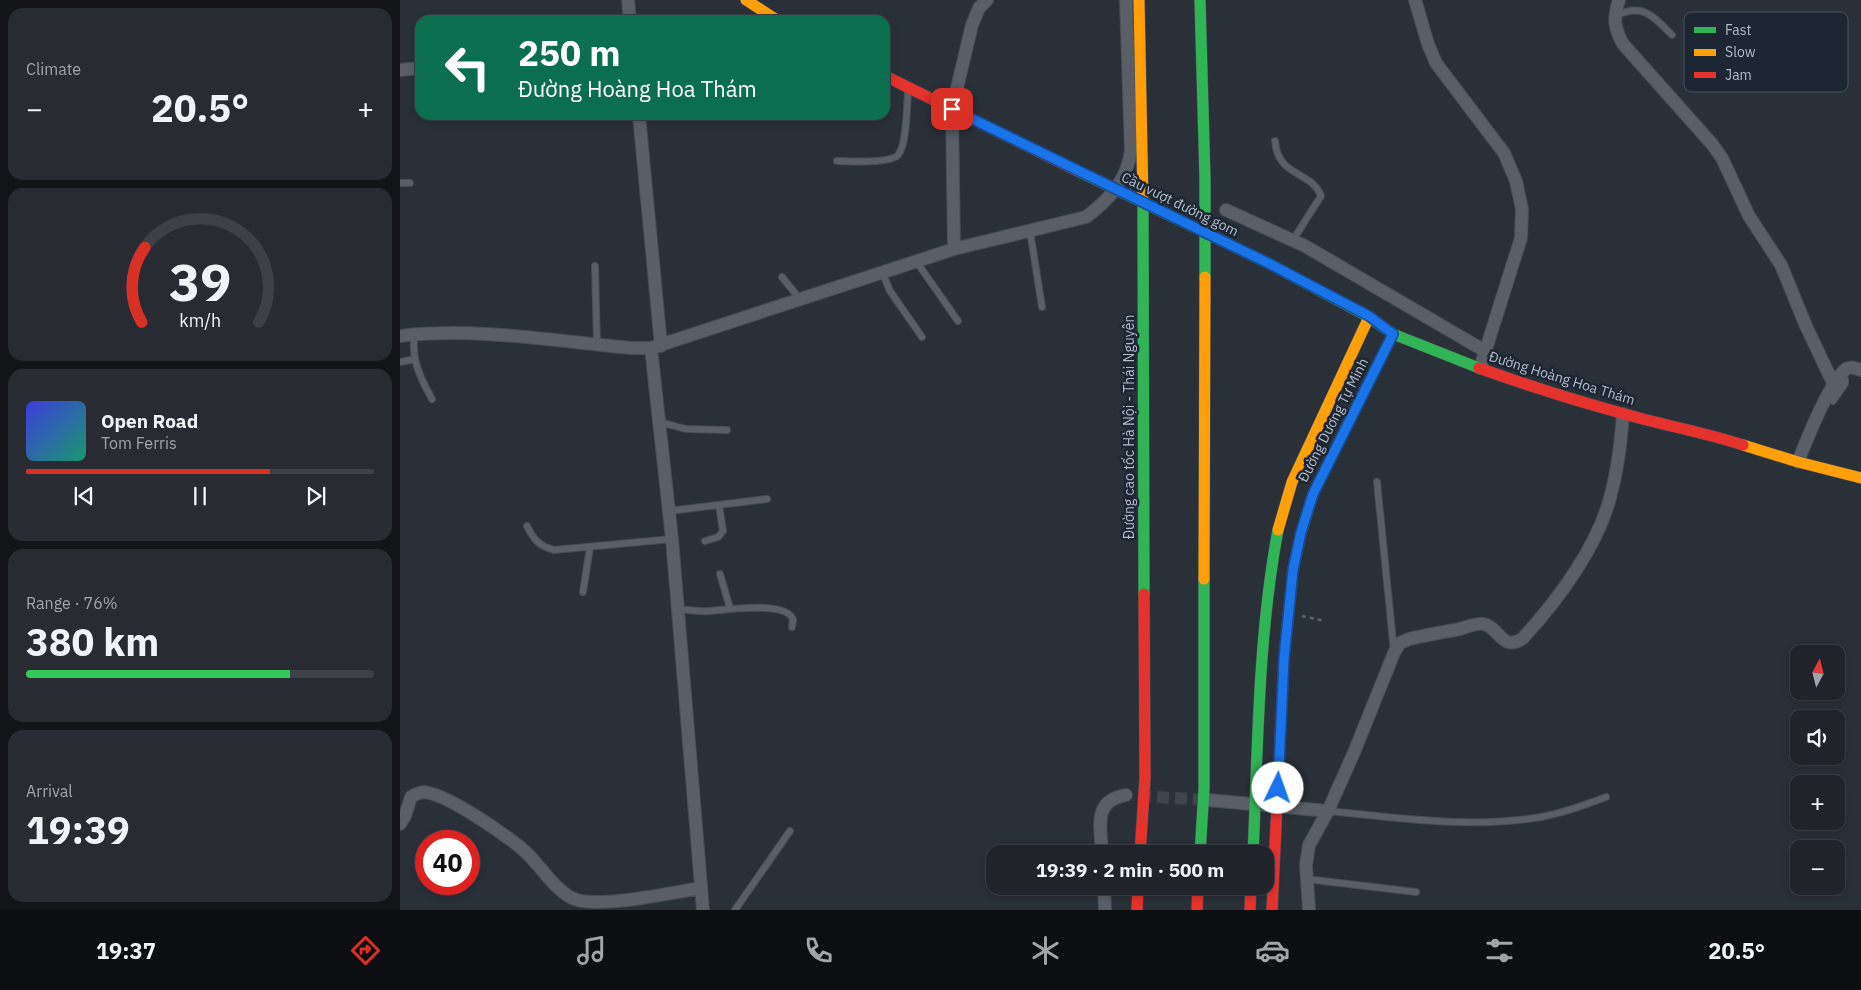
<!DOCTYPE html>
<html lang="en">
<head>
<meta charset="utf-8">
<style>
	:root { --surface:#20242a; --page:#282c32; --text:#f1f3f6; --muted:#a2a4a8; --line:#3d4147; --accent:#d93025 }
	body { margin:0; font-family:"IBM Plex Sans",sans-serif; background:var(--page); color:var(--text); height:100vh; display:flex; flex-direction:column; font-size:19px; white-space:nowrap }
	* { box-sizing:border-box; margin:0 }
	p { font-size:16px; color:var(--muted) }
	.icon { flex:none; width:28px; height:28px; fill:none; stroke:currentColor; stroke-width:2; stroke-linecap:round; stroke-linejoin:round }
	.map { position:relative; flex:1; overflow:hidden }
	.panel { display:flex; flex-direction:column; gap:8px; padding:8px; background:#121417; width:400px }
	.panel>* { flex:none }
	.top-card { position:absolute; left:15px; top:15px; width:475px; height:105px; border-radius:15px; box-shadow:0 2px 8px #0003,0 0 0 1px var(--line); background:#0b6e4f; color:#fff; overflow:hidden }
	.needle { width:32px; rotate:7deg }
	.tools { position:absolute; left:1390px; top:645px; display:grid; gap:10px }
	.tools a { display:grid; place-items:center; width:55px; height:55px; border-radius:10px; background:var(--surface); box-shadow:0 2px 8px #0003,0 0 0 1px var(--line); font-size:25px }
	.speed { position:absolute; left:15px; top:830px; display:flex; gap:10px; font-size:25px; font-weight:700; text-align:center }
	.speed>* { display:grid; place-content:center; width:65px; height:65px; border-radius:50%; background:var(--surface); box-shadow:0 2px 8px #0003,0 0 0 1px var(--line); line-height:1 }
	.speed .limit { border:8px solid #d22; background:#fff; color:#111 }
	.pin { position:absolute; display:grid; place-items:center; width:42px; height:42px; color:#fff; margin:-21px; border-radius:10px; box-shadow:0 2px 8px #0006 }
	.me { position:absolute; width:55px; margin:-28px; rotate:3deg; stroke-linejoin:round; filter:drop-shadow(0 0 4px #0008) }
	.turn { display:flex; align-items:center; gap:18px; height:105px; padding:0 20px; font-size:22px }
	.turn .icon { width:65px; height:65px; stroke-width:2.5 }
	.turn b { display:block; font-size:35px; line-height:42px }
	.big { font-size:38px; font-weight:800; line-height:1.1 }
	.panel .widget { flex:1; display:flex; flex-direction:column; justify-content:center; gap:8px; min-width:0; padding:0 18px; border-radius:15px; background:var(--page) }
	.panel .dial { align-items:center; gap:0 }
	.dial svg { height:130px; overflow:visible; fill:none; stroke:var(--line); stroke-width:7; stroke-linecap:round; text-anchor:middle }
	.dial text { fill:var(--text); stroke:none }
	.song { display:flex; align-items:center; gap:15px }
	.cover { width:60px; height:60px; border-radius:8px; background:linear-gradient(135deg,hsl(240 70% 55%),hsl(160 70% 35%)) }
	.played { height:5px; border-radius:2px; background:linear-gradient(90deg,var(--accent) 70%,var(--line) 70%) }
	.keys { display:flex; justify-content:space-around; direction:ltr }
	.heat { display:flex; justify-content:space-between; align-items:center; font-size:28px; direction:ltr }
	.charge { height:8px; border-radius:4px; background:linear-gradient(90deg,#34c759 76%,var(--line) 0) }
	.trip { position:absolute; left:586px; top:845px; width:288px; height:50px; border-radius:15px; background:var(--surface); box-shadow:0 2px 8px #0003,0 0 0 1px var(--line); font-weight:800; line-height:50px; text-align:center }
	.tabs { display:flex; height:80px; justify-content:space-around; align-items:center; background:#0d0e11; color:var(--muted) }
	.tabs .icon { width:35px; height:35px }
	.tabs .selected { color:var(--accent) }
	.tabs b { font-size:22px; color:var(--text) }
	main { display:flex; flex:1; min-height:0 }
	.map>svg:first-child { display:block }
</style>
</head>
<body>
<main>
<section class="panel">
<div class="widget"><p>Climate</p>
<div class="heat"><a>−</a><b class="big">20.5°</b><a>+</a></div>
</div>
<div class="widget dial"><svg viewBox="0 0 100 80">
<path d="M14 69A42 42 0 1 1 86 69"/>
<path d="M14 69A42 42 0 0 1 16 23" stroke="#d93025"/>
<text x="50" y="56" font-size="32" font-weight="700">39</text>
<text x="50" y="72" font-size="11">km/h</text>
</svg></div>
<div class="widget">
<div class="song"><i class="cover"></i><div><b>Open Road</b><p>Tom Ferris</p></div></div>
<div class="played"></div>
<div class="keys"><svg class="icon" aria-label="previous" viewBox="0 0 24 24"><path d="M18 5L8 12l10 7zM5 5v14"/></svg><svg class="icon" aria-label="pause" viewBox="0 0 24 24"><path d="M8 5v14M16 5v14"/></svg><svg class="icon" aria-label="next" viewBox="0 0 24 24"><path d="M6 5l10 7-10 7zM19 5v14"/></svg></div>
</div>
<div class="widget"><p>Range · 76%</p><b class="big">380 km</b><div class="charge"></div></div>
<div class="widget"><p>Arrival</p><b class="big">19:39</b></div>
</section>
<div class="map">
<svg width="1461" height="910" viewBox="0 0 1461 910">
	<rect width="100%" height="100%" fill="#2a3038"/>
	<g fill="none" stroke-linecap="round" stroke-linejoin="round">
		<path stroke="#3f454e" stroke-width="12" stroke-dasharray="12 6" stroke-linecap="butt" d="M 739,796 L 808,800"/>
		<g stroke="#484c53" stroke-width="8">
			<path id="lane" d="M 1216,16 C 1243,2 1254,17 1272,35
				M 875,141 C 878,178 911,170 921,196 L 893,240
				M 437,161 C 450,161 489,164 498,155 C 507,145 507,105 508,90
				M 0,183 L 10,183
				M 630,231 L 642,307
				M 516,261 L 558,321
				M 195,266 L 197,345
				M 482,272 L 490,291 L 522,337
				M 382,277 L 399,298
				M 15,334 C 10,358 21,379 32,399
				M 0,362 L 15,359
				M 1433,401 L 1445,384 L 1445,379 L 1442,375
				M 259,422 L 286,429 L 327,430
				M 977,482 L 994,652
				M 269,511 L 367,499
				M 127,526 C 134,540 139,546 154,550 L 272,539
				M 305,541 L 318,537 L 323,531 L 319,505
				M 320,574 L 330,608
				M 183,592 L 190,547
				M 278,609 C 288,610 299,612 309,611 C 323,610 388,600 393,620 C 393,620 392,627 392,627
				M 928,811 C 998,818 1071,829 1141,817 C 1163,813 1185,805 1206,797
				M 906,879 L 1016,892
				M 335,910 L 390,831"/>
		</g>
		<g stroke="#484c53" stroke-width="14">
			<path id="street" d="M 228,0 L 230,20
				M 1015,0 L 1028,44 L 1036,63 L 1104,153 L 1116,181 L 1122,209 L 1121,238 L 1080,368
				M 1219,0 C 1213,18 1214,28 1223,44 L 1312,144 L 1322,158 L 1349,216 L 1381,265 L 1406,326 L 1434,385
				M 0,70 L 20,68
				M 239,115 L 261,346
				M 826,210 L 905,246 L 1085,351
				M 554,249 L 552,109 L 572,25 L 579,8 L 587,0
				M 0,336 C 76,327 155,341 231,348 L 251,348 L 554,249 L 686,217 C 709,200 727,180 731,151 L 726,0
				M 251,348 L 272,539 L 303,910
				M 1398,462 C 1406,441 1430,381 1446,369 C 1451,366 1456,368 1461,370
				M 808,800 L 928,811
				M 0,824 L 5,816 L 11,797 C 17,793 22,791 29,793 C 52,798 101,832 120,847 C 139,862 151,887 172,898 C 194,910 275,892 301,888
				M 702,854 C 701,827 692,801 726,795
				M 704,886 L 705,910
				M 909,910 L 906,865 L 909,845 L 928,811 L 955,750 L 994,653 L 1000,643 L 1009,639 C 1026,635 1043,632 1060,629 C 1067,627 1075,623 1083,624 C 1099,626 1102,653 1123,638 C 1158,600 1199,545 1211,494 C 1218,468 1221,441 1223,414"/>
		</g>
		<g stroke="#484c53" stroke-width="12">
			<path id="fast" d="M 800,0 L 805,179 L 805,277
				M 743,202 L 744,594
				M 870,264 L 969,317 L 993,334 L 1079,368
				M 901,533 L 913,494 L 993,334
				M 800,854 L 804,789 L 804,579
				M 853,854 C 858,746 858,636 878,530"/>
		</g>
		<g stroke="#484c53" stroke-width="12">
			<path id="slow" d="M 346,0 L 377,20
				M 739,0 L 743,202
				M 1343,445 L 1398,462 L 1461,478
				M 878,530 L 892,482 L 969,317
				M 804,579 L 805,277"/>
		</g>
		<g stroke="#484c53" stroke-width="12">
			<path id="jam" d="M 485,76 L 676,170
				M 1079,368 C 1126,385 1173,400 1221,413 C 1262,425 1303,432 1343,445
				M 740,854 L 745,778 L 744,594
				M 737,910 L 738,886
				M 797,910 L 798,886
				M 850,910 L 851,886
				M 872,910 L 884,658 L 893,570 L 901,533"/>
		</g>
		<path stroke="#5d636a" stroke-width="2.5" stroke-dasharray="4 4" stroke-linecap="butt" d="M 902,616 L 925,621"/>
		<use href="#lane" stroke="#5a5e66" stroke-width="6"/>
		<use href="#street" stroke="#5a5e66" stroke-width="12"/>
		<use href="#fast" stroke="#30b455" stroke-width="11"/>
		<use href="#slow" stroke="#ff9f0a" stroke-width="11"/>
		<use href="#jam" stroke="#e5322d" stroke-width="11"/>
		<g stroke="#484c53" stroke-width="12" stroke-linecap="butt">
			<path id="fast-bridge" d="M 676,170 L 870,264"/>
		</g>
		<use href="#fast-bridge" stroke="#30b455" stroke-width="11"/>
	</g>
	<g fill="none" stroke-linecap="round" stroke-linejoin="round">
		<g stroke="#114b97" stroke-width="12">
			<path id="route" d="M 552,109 L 870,264 L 969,316 L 993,334 L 913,494 L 901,532 L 893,570 L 884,658 L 878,788"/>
		</g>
		<use href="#route" stroke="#1a73e8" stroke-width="9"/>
	</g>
	<g text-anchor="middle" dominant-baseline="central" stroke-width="5" stroke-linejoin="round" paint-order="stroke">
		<g font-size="14" fill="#b4bcc9" stroke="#1d2633">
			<text transform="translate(780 204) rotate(26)">Cầu vượt đường gom</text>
			<text transform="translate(1162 378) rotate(17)">Đường Hoàng Hoa Thám</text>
			<text transform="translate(933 420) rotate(-63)">Đường Dương Tự Minh</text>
			<text transform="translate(729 427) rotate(-90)">Đường cao tốc Hà Nội - Thái Nguyên</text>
		</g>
	</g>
	<rect x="1284" y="12" width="164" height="80" rx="8" fill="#1d2633" stroke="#4a5360" stroke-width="1"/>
	<rect x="1294" y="27" width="22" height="6" fill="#30b455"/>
	<rect x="1294" y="49" width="22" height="7" fill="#ff9f0a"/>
	<rect x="1294" y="72" width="22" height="6" fill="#e5322d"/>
	<g font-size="14" fill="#b4bcc9">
		<text x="1325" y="35">Fast</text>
		<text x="1325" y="57">Slow</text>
		<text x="1325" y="80">Jam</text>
	</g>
</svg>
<div class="tools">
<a><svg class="needle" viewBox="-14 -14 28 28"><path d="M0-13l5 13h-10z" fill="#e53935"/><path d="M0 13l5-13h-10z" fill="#a2a4a8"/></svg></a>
<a><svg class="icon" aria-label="sound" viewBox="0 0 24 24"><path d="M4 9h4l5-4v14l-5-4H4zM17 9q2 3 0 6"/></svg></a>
<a>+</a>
<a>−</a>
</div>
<div class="speed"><div class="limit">40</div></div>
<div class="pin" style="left:552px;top:109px;background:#d93025"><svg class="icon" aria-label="arrive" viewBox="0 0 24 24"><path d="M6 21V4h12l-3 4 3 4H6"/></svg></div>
<svg class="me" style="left:878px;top:788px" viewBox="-20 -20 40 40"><circle r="19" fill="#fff"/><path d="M0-13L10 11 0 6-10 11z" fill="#1a73e8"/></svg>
<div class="trip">19:39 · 2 min · 500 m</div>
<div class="top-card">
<div class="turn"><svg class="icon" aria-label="left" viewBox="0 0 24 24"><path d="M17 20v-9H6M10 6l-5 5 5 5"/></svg><div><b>250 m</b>Đường Hoàng Hoa Thám</div></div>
</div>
</div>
</main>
<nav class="tabs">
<b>19:37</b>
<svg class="icon selected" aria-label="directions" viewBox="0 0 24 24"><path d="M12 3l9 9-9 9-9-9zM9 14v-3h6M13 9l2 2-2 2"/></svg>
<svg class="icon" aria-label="music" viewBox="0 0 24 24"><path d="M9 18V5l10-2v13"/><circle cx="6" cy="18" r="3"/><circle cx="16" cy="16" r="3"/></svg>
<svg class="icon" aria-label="phone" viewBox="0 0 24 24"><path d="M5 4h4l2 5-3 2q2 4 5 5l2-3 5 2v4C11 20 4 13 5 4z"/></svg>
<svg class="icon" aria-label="climate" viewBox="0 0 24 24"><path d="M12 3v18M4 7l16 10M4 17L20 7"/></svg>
<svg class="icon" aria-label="car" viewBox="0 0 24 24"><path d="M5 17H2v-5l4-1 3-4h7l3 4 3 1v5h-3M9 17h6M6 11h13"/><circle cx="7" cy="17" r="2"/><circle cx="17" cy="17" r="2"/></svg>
<svg class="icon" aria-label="filters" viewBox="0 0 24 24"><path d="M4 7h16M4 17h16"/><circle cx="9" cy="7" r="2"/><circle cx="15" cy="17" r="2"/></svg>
<b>20.5°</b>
</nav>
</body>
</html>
